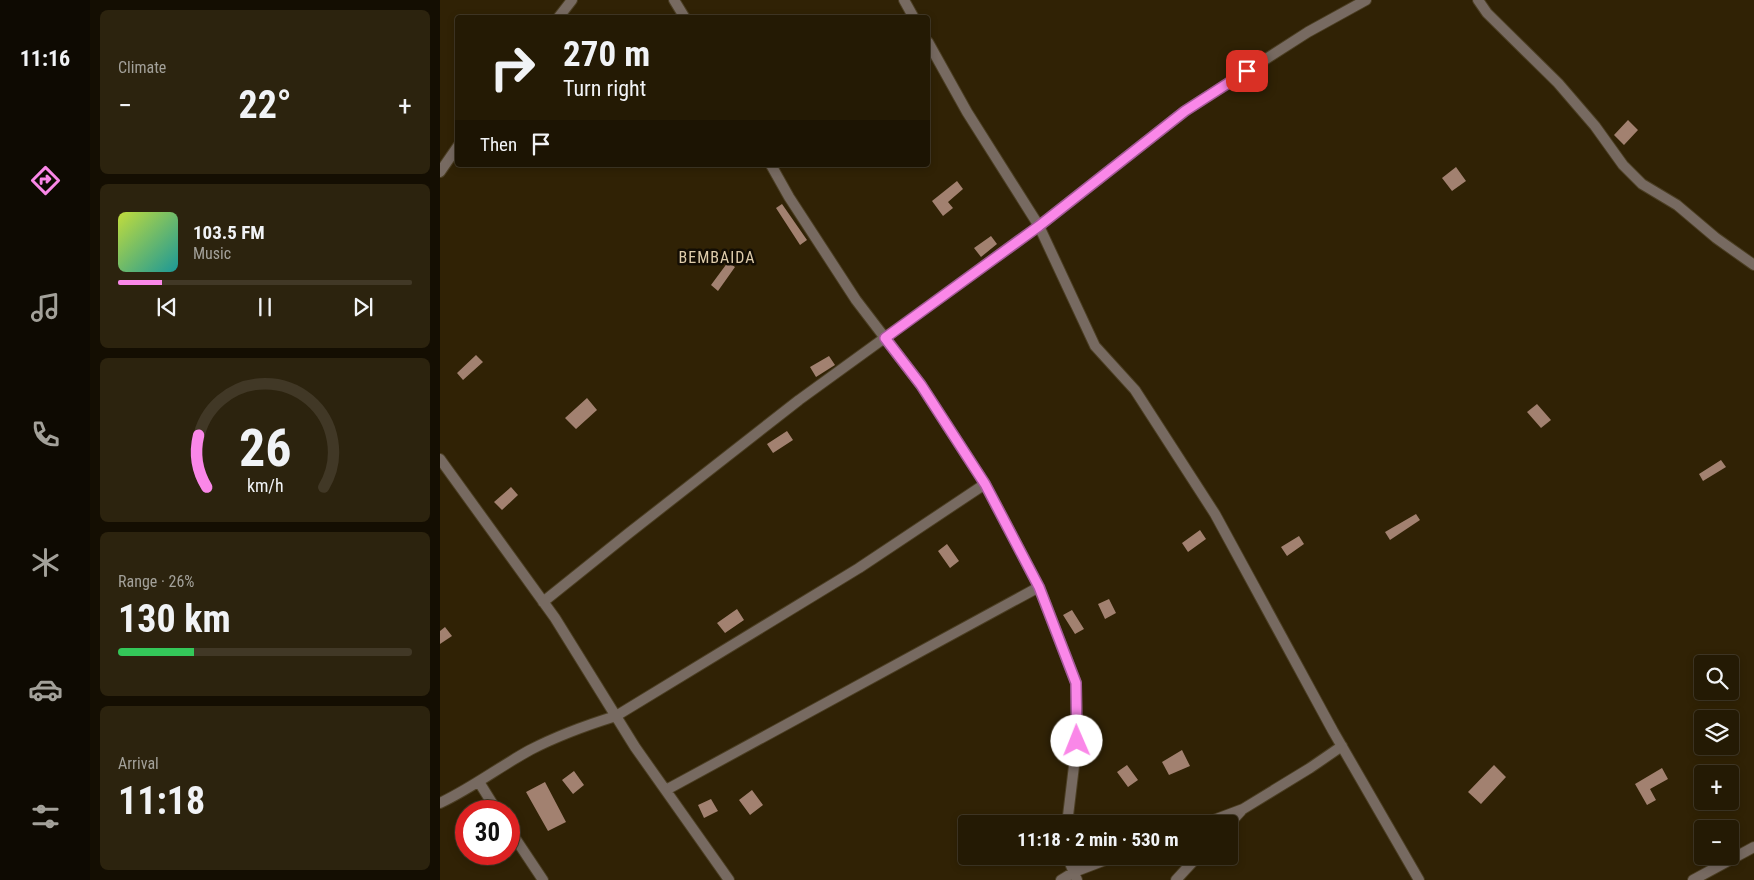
<!DOCTYPE html>
<html lang="en">
<head>
<meta charset="utf-8">
<style>
	:root { --surface:#241a04; --page:#2c230e; --text:#f1f3f6; --muted:#a3a19a; --line:#413826; --accent:#fa87e8 }
	body { margin:0; font-family:"Roboto Condensed",sans-serif; background:var(--page); color:var(--text); height:100vh; display:flex; flex-direction:column; font-size:19px; white-space:nowrap }
	* { box-sizing:border-box; margin:0 }
	p { font-size:16px; color:var(--muted) }
	.icon { flex:none; width:28px; height:28px; fill:none; stroke:currentColor; stroke-width:2; stroke-linecap:round; stroke-linejoin:round }
	.map { position:relative; flex:1; overflow:hidden }
	.details { display:flex; flex-direction:column; gap:10px; padding:10px; background:#140e02; width:350px }
	.details>* { flex:none }
	.banner { position:absolute; left:15px; top:15px; width:475px; height:152px; border-radius:5px; box-shadow:0 2px 8px #0003,0 0 0 1px var(--line); background:#241a04; color:var(--text); overflow:hidden }
	.fabs { position:absolute; left:1254px; top:655px; display:grid; gap:10px }
	.fabs a { display:grid; place-items:center; width:45px; height:45px; border-radius:5px; background:var(--surface); box-shadow:0 2px 8px #0003,0 0 0 1px var(--line); font-size:25px }
	.speed { position:absolute; left:15px; top:800px; display:flex; gap:10px; font-size:25px; font-weight:700; text-align:center }
	.speed>* { display:grid; place-content:center; width:65px; height:65px; border-radius:50%; background:var(--surface); box-shadow:0 2px 8px #0003,0 0 0 1px var(--line); line-height:1 }
	.speed .limit { border:8px solid #d22; background:#fff; color:#111 }
	.pin { position:absolute; display:grid; place-items:center; width:42px; height:42px; color:#fff; margin:-21px; border-radius:10px; box-shadow:0 2px 8px #0006 }
	.me { position:absolute; width:55px; margin:-28px; rotate:359deg; stroke-linejoin:round; filter:drop-shadow(0 0 4px #0008) }
	.turn { display:flex; align-items:center; gap:18px; height:105px; padding:0 25px; font-size:22px }
	.turn .icon { width:65px; height:65px; stroke-width:2.5 }
	.turn b { display:block; font-size:35px; line-height:42px }
	.then { display:flex; align-items:center; height:48px; padding:0 25px; background:#0003; gap:10px; font-size:19px }
	.big { font-size:38px; font-weight:700; line-height:1.1 }
	.details .card { flex:1; display:flex; flex-direction:column; justify-content:center; gap:8px; min-width:0; padding:0 18px; border-radius:8px; background:var(--page) }
	.details .dial { align-items:center; gap:0 }
	.dial svg { height:130px; overflow:visible; fill:none; stroke:var(--line); stroke-width:7; stroke-linecap:round; text-anchor:middle }
	.dial text { fill:var(--text); stroke:none }
	.song { display:flex; align-items:center; gap:15px }
	.cover { width:60px; height:60px; border-radius:8px; background:linear-gradient(135deg,hsl(70 70% 55%),hsl(180 70% 35%)) }
	.played { height:5px; border-radius:2px; background:linear-gradient(90deg,var(--accent) 15%,var(--line) 15%) }
	.keys { display:flex; justify-content:space-around; direction:ltr }
	.heat { display:flex; justify-content:space-between; align-items:center; font-size:28px; direction:ltr }
	.charge { height:8px; border-radius:4px; background:linear-gradient(90deg,#34c759 26%,var(--line) 0) }
	.trip { position:absolute; left:518px; top:815px; width:280px; height:50px; border-radius:5px; background:var(--surface); box-shadow:0 2px 8px #0003,0 0 0 1px var(--line); font-weight:700; line-height:50px; text-align:center }
	main { display:flex; flex:1; min-height:0 }
	.tab-bar { display:flex; flex-direction:column; width:90px; justify-content:space-around; align-items:center; background:#0e0a02; color:var(--muted) }
	.tab-bar .icon { width:35px; height:35px }
	.tab-bar .on { color:var(--accent) }
	.tab-bar b { font-size:22px; color:var(--text) }
	.map>svg:first-child { display:block }
</style>
</head>
<body>
<main>
<nav class="tab-bar">
<b>11:16</b>
<svg class="icon on" aria-label="directions" viewBox="0 0 24 24"><path d="M12 3l9 9-9 9-9-9zM9 14v-3h6M13 9l2 2-2 2"/></svg>
<svg class="icon" aria-label="music" viewBox="0 0 24 24"><path d="M9 18V5l10-2v13"/><circle cx="6" cy="18" r="3"/><circle cx="16" cy="16" r="3"/></svg>
<svg class="icon" aria-label="phone" viewBox="0 0 24 24"><path d="M5 4h4l2 5-3 2q2 4 5 5l2-3 5 2v4C11 20 4 13 5 4z"/></svg>
<svg class="icon" aria-label="climate" viewBox="0 0 24 24"><path d="M12 3v18M4 7l16 10M4 17L20 7"/></svg>
<svg class="icon" aria-label="car" viewBox="0 0 24 24"><path d="M5 17H2v-5l4-1 3-4h7l3 4 3 1v5h-3M9 17h6M6 11h13"/><circle cx="7" cy="17" r="2"/><circle cx="17" cy="17" r="2"/></svg>
<svg class="icon" aria-label="filters" viewBox="0 0 24 24"><path d="M4 7h16M4 17h16"/><circle cx="9" cy="7" r="2"/><circle cx="15" cy="17" r="2"/></svg>
</nav>
<section class="details">
<div class="card"><p>Climate</p>
<div class="heat"><a>−</a><b class="big">22°</b><a>+</a></div>
</div>
<div class="card">
<div class="song"><i class="cover"></i><div><b>103.5 FM</b><p>Music</p></div></div>
<div class="played"></div>
<div class="keys"><svg class="icon" aria-label="previous" viewBox="0 0 24 24"><path d="M18 5L8 12l10 7zM5 5v14"/></svg><svg class="icon" aria-label="pause" viewBox="0 0 24 24"><path d="M8 5v14M16 5v14"/></svg><svg class="icon" aria-label="next" viewBox="0 0 24 24"><path d="M6 5l10 7-10 7zM19 5v14"/></svg></div>
</div>
<div class="card dial"><svg viewBox="0 0 100 80">
<path d="M14 69A42 42 0 1 1 86 69"/>
<path d="M14 69A42 42 0 0 1 9 37" stroke="#fa87e8"/>
<text x="50" y="56" font-size="32" font-weight="700">26</text>
<text x="50" y="72" font-size="11">km/h</text>
</svg></div>
<div class="card"><p>Range · 26%</p><b class="big">130 km</b><div class="charge"></div></div>
<div class="card"><p>Arrival</p><b class="big">11:18</b></div>
</section>
<div class="map">
<svg width="1314" height="880" viewBox="0 0 1314 880">
	<rect width="100%" height="100%" fill="#302205"/>
	<path fill="#a28170" d="M 1188,120 L 1198,130 L 1184,145 L 1174,135 Z
		M 1016,167 L 1026,181 L 1012,191 L 1002,178 Z
		M 517,181 L 523,189 L 508,202 L 513,208 L 503,216 L 492,201 Z
		M 342,204 L 367,240 L 360,245 L 336,208 Z
		M 551,236 L 557,244 L 541,257 L 534,248 Z
		M 288,262 L 295,267 L 278,291 L 271,285 Z
		M 36,355 L 43,362 L 23,380 L 17,373 Z
		M 389,356 L 395,365 L 376,377 L 370,367 Z
		M 147,398 L 157,410 L 136,429 L 125,418 Z
		M 1097,404 L 1111,420 L 1101,428 L 1087,412 Z
		M 347,431 L 353,440 L 333,453 L 327,444 Z
		M 1281,460 L 1286,467 L 1263,481 L 1259,474 Z
		M 71,487 L 78,495 L 62,510 L 54,502 Z
		M 976,514 L 980,520 L 950,540 L 945,532 Z
		M 760,530 L 766,539 L 748,552 L 742,543 Z
		M 859,536 L 864,544 L 847,556 L 841,547 Z
		M 507,544 L 519,561 L 510,568 L 498,551 Z
		M 669,599 L 676,613 L 665,619 L 658,604 Z
		M 297,609 L 304,620 L 285,633 L 277,623 Z
		M 632,610 L 644,629 L 635,634 L 623,615 Z
		M 5,627 L 12,636 L 0,644 L 0,631 Z
		M 742,750 L 750,766 L 729,775 L 722,762 Z
		M 687,765 L 698,780 L 688,787 L 677,772 Z
		M 1054,765 L 1066,777 L 1041,804 L 1028,792 Z
		M 1222,768 L 1228,779 L 1210,789 L 1216,800 L 1207,805 L 1195,784 Z
		M 134,771 L 144,785 L 133,794 L 122,780 Z
		M 105,782 L 126,822 L 108,831 L 86,792 Z
		M 312,790 L 323,805 L 310,815 L 299,800 Z
		M 271,799 L 278,811 L 264,818 L 258,805 Z"/>
	<g fill="none" stroke-linecap="round" stroke-linejoin="round">
		<g stroke="#4b3e23" stroke-width="12">
			<path id="minor" d="M 234,0 L 245,18
				M 464,0 L 474,18
				M 1038,0 L 1047,13 L 1118,83 L 1155,126 L 1183,165 L 1202,184 L 1237,205 L 1276,238 L 1314,265
				M 118,18 L 132,0
				M 488,42 L 527,112 L 599,226 L 655,346 L 695,390 L 775,514 L 893,731 L 979,880
				M 331,165 L 349,197 L 416,300 L 481,385 L 545,484 L 599,587 L 636,683 L 637,741 L 627,824
				M 0,172 L 18,146
				M 0,459 L 115,618 L 195,747 L 289,880
				M 103,602 L 189,533 L 359,400 L 599,226 L 745,111 L 868,32 L 926,0
				M 39,782 L 57,811
				M 226,790 L 599,587
				M 0,803 C 32,788 59,767 90,750 C 117,736 147,725 176,716 L 419,568 L 545,484
				M 763,824 L 803,809 L 870,768 L 902,746
				M 789,824 L 801,811
				M 69,829 L 103,880
				M 627,856 L 637,880
				M 621,880 L 634,872 L 676,856
				M 736,880 L 758,856"/>
		</g>
		<g stroke="#4b3e23" stroke-width="12">
			<path id="tertiary" d="M 1253,880 L 1314,847"/>
		</g>
		<use href="#minor" stroke="#776a61" stroke-width="10"/>
		<use href="#tertiary" stroke="#776a61" stroke-width="10"/>
	</g>
	<g fill="none" stroke-linecap="round" stroke-linejoin="round">
		<g stroke="#a25897" stroke-width="12">
			<path id="route" d="M 637,741 L 636,683 L 599,587 L 545,484 L 481,385 L 445,338 L 599,226 L 745,111 L 807,71"/>
		</g>
		<use href="#route" stroke="#fa87e8" stroke-width="9"/>
	</g>
	<g text-anchor="middle" dominant-baseline="central" stroke-width="5" stroke-linejoin="round" paint-order="stroke">
		<g font-size="16" letter-spacing="1" fill="#deccab" stroke="#130d03">
			<text x="277" y="257">BEMBAIDA</text>
		</g>
	</g>
</svg>
<div class="fabs">
<a><svg class="icon" aria-label="search" viewBox="0 0 24 24"><circle cx="10" cy="10" r="6"/><path d="M15 15l6 6"/></svg></a>
<a><svg class="icon" aria-label="layers" viewBox="0 0 24 24"><path d="M12 4l9 5-9 5-9-5zM3 14l9 5 9-5"/></svg></a>
<a>+</a>
<a>−</a>
</div>
<div class="speed"><div class="limit">30</div></div>
<div class="pin" style="left:807px;top:71px;background:#d93025"><svg class="icon" aria-label="arrive" viewBox="0 0 24 24"><path d="M6 21V4h12l-3 4 3 4H6"/></svg></div>
<svg class="me" style="left:637px;top:741px" viewBox="-20 -20 40 40"><circle r="19" fill="#fff"/><path d="M0-13L10 11 0 6-10 11z" fill="#fa87e8"/></svg>
<div class="trip">11:18 · 2 min · 530 m</div>
<div class="banner">
<div class="turn"><svg class="icon" aria-label="right" viewBox="0 0 24 24"><path d="M7 20v-9h11M14 6l5 5-5 5"/></svg><div><b>270 m</b>Turn right</div></div>
<div class="then">Then<svg class="icon" aria-label="arrive" viewBox="0 0 24 24"><path d="M6 21V4h12l-3 4 3 4H6"/></svg></div>
</div>
</div>
</main>
</body>
</html>
